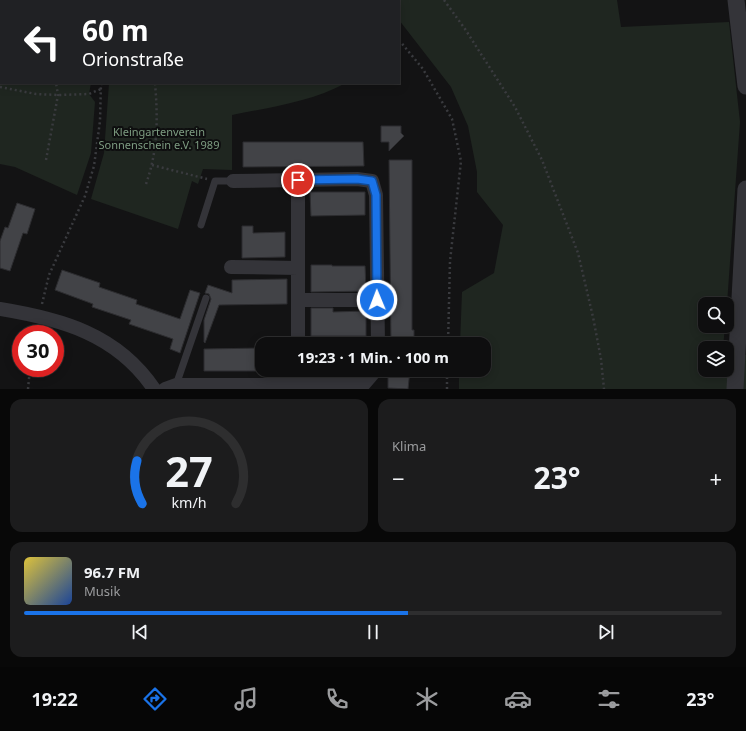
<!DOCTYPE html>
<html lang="de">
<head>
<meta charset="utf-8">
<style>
	:root { --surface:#0e0e0f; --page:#1c1c1d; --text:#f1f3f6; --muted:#9b9c9e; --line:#2e2e2f; --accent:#1a73e8 }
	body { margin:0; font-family:"Noto Sans",sans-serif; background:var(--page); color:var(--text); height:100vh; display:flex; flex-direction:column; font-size:15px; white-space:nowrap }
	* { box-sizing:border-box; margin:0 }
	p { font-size:13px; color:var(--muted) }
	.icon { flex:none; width:22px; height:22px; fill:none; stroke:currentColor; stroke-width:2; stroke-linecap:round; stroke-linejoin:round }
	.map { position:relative; height:389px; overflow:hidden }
	.panel { display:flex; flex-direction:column; gap:10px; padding:10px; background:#080808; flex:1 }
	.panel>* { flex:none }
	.top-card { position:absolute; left:0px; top:0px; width:400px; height:84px; box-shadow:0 2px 10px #0003,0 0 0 1px var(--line); background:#202124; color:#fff; overflow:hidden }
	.fabs { position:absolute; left:698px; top:297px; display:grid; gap:8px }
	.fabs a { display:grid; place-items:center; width:36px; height:36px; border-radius:8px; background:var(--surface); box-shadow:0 2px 10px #0003,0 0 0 1px var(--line); font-size:20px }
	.speed { position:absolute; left:12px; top:325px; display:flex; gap:8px; font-size:20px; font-weight:700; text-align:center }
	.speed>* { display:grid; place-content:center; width:52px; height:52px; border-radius:50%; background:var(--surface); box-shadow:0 2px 10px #0003,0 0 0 1px var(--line); line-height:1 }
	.speed .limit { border:6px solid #d22; background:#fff; color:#111 }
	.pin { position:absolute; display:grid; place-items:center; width:34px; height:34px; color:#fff; margin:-17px; border:2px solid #fff; border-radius:50%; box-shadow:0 1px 4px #0007 }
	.me { position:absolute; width:44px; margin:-22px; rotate:359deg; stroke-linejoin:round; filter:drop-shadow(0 0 3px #0008) }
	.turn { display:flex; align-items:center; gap:14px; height:84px; padding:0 16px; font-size:18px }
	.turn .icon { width:52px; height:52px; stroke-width:2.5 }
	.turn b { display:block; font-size:28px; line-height:34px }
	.big { font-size:30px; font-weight:700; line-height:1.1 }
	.panel .card { flex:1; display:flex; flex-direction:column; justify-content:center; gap:6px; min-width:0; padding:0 14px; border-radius:12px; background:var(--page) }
	.panel .dial { align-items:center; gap:0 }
	.dial svg { height:104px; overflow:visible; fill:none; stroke:var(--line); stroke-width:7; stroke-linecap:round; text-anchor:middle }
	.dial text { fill:var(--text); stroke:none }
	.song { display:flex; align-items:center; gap:12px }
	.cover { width:48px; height:48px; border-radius:6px; background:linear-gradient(135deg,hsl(50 70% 55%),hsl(220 70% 35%)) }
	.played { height:4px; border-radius:2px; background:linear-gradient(90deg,var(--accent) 55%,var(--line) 55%) }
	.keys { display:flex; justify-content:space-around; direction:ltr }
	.heat { display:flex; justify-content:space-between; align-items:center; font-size:22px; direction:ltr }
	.panel .tiles { flex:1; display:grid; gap:10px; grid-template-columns:1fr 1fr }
	.card:last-child { grid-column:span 2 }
	.trip { position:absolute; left:255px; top:337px; width:236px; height:40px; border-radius:12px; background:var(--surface); box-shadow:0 2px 10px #0003,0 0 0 1px var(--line); font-weight:700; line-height:40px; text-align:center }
	.dock { display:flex; height:64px; justify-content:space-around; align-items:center; background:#060606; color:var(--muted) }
	.dock .icon { width:28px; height:28px }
	.dock .active { color:var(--accent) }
	.dock b { font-size:18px; color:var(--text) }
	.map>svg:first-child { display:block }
</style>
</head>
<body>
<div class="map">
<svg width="746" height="389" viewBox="0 0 746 389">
	<rect width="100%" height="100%" fill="#131314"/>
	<path fill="#1f2620" d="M 0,0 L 81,0 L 81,1 L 1,1 L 1,83 L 91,83 L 89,94 L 95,102 L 91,153 L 77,195 L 15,167 L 0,164 Z
		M 93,0 L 325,0 L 325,1 L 94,1 Z
		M 383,0 L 617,0 L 621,27 L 729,22 L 740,122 L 727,304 L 705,304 L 705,326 L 725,326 L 723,348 L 705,348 L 705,370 L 727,370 L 727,353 L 746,355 L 746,389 L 459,389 L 459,370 L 484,370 L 484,344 L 460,344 L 462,292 L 494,273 L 503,225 L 477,192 L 477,172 L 468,126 L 451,87 L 399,20 L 399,1 Z
		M 109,83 L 346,83 C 311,102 271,107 232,115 L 232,170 L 203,169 L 198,184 L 192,181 L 178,229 L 91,199 L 104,153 Z"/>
	<path fill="#424347" stroke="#2d2d30" d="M 381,126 L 401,126 L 401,133 L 404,136 L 389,151 L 389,142 L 381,142 Z
		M 243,142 L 363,142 L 364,166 L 243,167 Z
		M 389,160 L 412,160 L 412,330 L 414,330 L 414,344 L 391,344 Z
		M 310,192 L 365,192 L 365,215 L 311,216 Z
		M 17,203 L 35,209 L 27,234 L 23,233 L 10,271 L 0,268 L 0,241 L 5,227 L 8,228 Z
		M 242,226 L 253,226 L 253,233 L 285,232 L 285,257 L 242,258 Z
		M 311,265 L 332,265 L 332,266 L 365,266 L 366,291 L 311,292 Z
		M 62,270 L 100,283 L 99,287 L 137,300 L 136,304 L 180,319 L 190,290 L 200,293 L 180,353 L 170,349 L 173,339 L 129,324 L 131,320 L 92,307 L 93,304 L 55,290 Z
		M 287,279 L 287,304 L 219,305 L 205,343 L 204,342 L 204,320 L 211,299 L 209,294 L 205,293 L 208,285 L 232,293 L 232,280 Z
		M 311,308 L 333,308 L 333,312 L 366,311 L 366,336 L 311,336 Z
		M 262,348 L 262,371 L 204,371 L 204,349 Z
		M 388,370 L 410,370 L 408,389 L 388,388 Z"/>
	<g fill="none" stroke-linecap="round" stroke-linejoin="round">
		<path stroke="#3a3b3f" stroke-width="2.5" stroke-dasharray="2 3" stroke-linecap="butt" d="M 36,0 L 37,1
			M 86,0 L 86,1
			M 144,0 L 145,1
			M 266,0 L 267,1
			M 367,0 L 368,1
			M 444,0 L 465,29 L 515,107 L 542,160 L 578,253 L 593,317 L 601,359 L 604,389
			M 174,1 L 178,0
			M 399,40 L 423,69 L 452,119 L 461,161 L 450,261 L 448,344
			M 101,84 L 107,83
			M 0,87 L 36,94 L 58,95 L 89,94 L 101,89
			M 46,160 L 58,95 L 56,83
			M 152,165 L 207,179
			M 146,184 C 158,150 158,119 155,83
			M 42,304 L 49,275 L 85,196 L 94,166 L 100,121 L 101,83
			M 34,334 L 36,328
			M 28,389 L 30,368
			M 447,389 L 447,370"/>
		<path stroke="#343439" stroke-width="7" d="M 201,225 L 215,181 L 233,181
			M 176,385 L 206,298"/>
		<path stroke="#343439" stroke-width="14" d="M 298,180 L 298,344
			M 233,181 L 357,179 L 372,181 L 376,195 L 378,344
			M 231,267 L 298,268
			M 298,300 L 377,300
			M 0,309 C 61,319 117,334 154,389
			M 298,370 L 299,385
			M 354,385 L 363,385 L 376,370
			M 165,389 L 176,385 L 354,385 L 354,389"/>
		<path stroke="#343439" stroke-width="17" d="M 736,0 L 746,86
			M 735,389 L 746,189"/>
	</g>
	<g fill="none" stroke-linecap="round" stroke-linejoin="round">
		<g stroke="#114b97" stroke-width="10">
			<path id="route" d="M 298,180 L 357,179 L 372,181 L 376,195 L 377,300"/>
		</g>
		<use href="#route" stroke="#1a73e8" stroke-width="7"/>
	</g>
	<g text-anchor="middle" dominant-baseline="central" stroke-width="4" stroke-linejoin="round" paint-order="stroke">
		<g font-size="11" fill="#7e9d82" stroke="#0e0e0f">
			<text x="159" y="131">Kleingartenverein<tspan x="159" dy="13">Sonnenschein e.V. 1989</tspan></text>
		</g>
	</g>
</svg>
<div class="fabs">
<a><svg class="icon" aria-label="search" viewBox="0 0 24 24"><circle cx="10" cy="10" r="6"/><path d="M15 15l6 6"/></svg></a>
<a><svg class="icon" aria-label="layers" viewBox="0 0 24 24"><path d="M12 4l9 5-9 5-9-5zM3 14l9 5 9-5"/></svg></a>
</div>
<div class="speed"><div class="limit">30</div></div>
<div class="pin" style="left:298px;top:180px;background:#d93025"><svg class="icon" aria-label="arrive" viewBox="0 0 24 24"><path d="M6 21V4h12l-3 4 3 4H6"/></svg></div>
<svg class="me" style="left:377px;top:300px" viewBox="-20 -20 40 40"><circle r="17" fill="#1a73e8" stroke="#fff" stroke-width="3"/><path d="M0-11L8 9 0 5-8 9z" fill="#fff"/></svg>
<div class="trip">19:23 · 1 Min. · 100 m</div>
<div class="top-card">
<div class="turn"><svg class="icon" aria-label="left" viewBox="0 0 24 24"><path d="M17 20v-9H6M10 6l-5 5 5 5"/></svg><div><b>60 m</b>Orionstraße</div></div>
</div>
</div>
<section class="panel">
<div class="tiles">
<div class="card dial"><svg viewBox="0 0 100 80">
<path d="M14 69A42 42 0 1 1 86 69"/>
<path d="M14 69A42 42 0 0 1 10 36" stroke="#1a73e8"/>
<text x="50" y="56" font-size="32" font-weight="700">27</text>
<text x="50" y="72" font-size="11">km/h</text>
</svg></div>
<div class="card"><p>Klima</p>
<div class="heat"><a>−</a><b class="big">23°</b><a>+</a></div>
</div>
<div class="card">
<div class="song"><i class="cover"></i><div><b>96.7 FM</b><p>Musik</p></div></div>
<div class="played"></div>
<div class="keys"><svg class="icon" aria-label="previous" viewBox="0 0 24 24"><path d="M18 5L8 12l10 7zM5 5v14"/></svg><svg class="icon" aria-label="pause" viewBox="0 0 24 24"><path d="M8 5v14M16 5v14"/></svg><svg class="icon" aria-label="next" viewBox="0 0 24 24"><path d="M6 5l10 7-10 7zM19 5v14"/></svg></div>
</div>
</div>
</section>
<nav class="dock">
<b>19:22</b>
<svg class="icon active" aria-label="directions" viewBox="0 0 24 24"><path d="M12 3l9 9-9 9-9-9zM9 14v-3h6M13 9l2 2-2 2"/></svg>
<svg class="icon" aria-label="music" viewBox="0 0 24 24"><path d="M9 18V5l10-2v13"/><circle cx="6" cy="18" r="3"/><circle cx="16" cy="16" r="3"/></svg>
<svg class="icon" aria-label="phone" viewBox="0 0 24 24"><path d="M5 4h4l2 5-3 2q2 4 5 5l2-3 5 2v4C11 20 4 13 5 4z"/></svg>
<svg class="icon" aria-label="climate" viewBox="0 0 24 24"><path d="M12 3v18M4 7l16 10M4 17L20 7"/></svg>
<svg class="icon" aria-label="car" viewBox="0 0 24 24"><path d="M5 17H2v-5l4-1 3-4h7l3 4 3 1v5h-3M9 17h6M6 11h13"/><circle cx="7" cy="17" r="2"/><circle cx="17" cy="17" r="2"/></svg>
<svg class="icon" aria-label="filters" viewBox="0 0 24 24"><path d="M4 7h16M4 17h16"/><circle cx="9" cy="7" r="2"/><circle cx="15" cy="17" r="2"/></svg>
<b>23°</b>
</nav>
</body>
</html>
